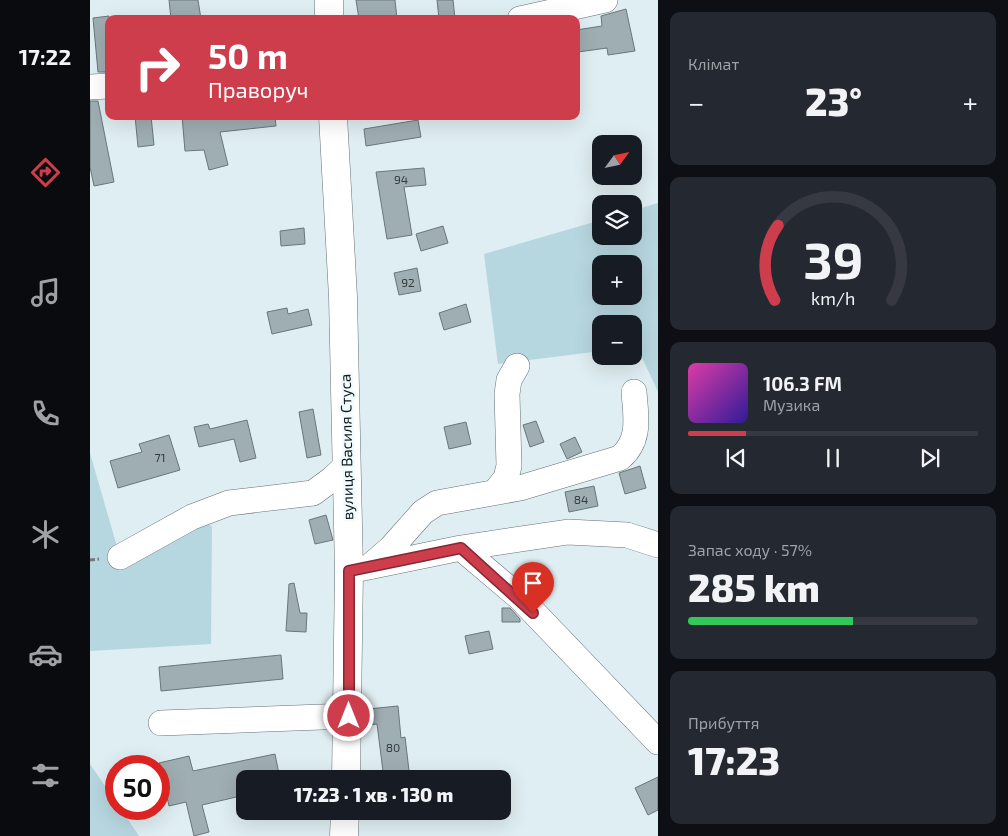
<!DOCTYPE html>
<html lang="uk">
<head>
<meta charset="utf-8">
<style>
	:root { --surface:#171b24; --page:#242831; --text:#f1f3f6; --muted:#9ea1a6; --line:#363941; --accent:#cd3d4c }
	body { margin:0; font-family:"Exo 2",sans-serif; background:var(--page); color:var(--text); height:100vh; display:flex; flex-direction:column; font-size:19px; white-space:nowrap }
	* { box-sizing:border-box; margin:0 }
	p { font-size:16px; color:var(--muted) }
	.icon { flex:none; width:28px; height:28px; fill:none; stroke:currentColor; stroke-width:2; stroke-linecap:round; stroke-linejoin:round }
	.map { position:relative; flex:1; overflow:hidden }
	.details { display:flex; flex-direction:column; gap:12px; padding:12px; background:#0d0f14; width:350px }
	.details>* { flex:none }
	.hud { position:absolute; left:15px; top:15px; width:475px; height:105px; border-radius:10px; box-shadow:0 5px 20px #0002; background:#cd3d4c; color:#fff; overflow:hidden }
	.needle { width:32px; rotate:57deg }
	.buttons { position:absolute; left:502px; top:135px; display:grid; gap:10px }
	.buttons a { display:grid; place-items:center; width:50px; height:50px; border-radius:10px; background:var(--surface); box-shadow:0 5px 20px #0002; font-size:25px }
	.speed { position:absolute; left:15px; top:755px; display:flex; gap:10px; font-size:25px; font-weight:700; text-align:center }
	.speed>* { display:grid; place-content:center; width:65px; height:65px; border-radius:50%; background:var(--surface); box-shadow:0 5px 20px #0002; line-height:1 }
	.speed .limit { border:8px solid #d22; background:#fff; color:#111 }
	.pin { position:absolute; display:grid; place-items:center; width:42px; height:42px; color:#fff; margin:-51px -21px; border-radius:50% 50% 50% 0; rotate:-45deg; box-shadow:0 0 5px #0007 }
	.pin .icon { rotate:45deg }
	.me { position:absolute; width:55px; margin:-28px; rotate:0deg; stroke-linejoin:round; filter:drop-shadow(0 0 4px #0008) }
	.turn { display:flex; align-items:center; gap:18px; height:105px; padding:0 20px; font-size:22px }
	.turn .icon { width:65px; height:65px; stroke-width:2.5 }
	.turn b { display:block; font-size:35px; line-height:42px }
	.big { font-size:38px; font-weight:800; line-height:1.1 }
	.details .card { flex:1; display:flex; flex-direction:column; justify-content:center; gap:8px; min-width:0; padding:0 18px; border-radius:10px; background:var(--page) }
	.details .dial { align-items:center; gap:0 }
	.dial svg { height:130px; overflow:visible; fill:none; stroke:var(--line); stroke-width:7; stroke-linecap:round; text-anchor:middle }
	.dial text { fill:var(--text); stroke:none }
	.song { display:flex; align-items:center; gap:15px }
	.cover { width:60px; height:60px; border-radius:8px; background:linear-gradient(135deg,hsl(320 70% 55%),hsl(250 70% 35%)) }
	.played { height:5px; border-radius:2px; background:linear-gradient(90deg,var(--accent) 20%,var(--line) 20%) }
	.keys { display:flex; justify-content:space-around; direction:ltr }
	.heat { display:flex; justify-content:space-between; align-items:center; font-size:28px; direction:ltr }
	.charge { height:8px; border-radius:4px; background:linear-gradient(90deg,#34c759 57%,var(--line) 0) }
	.trip { position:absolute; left:146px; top:770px; width:275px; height:50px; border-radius:10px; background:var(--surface); box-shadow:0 5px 20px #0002; font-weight:800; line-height:50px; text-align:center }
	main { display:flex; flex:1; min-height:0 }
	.menu { display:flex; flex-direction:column; width:90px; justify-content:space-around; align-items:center; background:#090b0e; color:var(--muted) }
	.menu .icon { width:35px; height:35px }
	.menu .active { color:var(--accent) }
	.menu b { font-size:22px; color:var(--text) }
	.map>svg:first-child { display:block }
</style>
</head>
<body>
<main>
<nav class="menu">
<b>17:22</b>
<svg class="icon active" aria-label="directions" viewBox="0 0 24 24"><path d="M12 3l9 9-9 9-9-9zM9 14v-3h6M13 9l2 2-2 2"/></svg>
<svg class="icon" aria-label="music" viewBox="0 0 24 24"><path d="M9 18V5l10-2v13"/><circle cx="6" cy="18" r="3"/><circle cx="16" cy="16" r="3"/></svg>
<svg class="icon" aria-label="phone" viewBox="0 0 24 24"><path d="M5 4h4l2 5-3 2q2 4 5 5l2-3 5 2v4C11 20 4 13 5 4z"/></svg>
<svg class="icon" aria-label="climate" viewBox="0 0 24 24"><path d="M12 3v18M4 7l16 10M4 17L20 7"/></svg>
<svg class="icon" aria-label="car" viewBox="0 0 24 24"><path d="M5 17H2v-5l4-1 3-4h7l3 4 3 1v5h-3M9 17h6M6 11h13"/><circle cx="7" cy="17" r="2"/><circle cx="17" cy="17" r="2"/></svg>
<svg class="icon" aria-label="filters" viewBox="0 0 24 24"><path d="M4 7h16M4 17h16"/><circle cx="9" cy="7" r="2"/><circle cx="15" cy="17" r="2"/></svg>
</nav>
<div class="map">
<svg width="568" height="836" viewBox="0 0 568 836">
	<rect width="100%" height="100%" fill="#dfeef2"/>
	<path fill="#b7d7e0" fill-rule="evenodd" d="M 568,203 L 568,392 L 547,347 L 544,347 L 544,324 L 511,324 L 511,351 L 408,364 L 394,254 L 511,220 L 511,236 L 544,236 L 544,210 ZM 511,264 L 544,264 L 544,296 L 511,296 Z
		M 0,453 L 30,557 L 102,517 L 122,526 L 121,644 L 0,651 Z
		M 0,764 L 26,802 L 26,809 L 31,809 L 49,836 L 0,836 Z"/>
	<path fill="#9faeb2" stroke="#69767a" d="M 79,0 L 108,0 L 111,19 L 81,19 Z
		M 266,0 L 305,0 L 307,19 L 269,19 Z
		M 347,0 L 363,0 L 365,19 L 349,19 Z
		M 536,9 L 545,51 L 518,55 L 517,48 L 488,52 L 486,30 L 512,26 L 511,16 Z
		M 19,16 L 19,72 L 8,72 L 3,18 Z
		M 0,101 L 8,101 L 24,182 L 4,186 L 0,167 Z
		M 45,116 L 61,116 L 64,145 L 48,147 Z
		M 92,116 L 185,116 L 186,126 L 130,132 L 138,165 L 119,170 L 114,150 L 95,151 Z
		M 328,120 L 331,137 L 276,146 L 274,129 Z
		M 334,168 L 336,185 L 314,187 L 322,235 L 297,239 L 286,172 Z
		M 353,226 L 358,243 L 331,251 L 326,234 Z
		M 214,228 L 215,244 L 191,246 L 190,231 Z
		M 327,268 L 331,291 L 309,295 L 304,273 Z
		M 376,304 L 381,322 L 354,330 L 349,313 Z
		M 197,308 L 198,314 L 218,309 L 222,325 L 182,334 L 177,312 Z
		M 223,409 L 231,455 L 217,458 L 209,412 Z
		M 157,420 L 166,458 L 150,462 L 144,439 L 109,447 L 104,427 L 118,424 L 120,429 Z
		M 446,421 L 454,442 L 440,447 L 433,425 Z
		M 376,422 L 381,444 L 359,449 L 354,427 Z
		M 79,435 L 90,470 L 28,488 L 20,461 L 52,452 L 49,444 Z
		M 485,437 L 492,452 L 477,459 L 470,444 Z
		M 550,466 L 556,488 L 535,494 L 529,473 Z
		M 504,486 L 508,506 L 479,512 L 475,492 Z
		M 236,515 L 243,540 L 225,544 L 219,520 Z
		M 204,583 L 210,613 L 217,613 L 216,632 L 196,631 L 199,584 Z
		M 412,608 L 420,608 L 430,619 L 430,622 L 412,622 Z
		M 399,631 L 403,649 L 379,654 L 375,636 Z
		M 191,655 L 193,679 L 71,691 L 69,667 Z
		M 308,706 L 311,738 L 315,737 L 320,779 L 294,779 L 287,724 L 279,725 L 278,709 Z
		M 185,754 L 190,779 L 155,779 L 155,795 L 112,805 L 119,832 L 104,836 L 96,802 L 79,806 L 75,788 L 69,790 L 69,763 L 99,756 L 103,771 Z
		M 568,777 L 568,810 L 558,815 L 545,788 Z"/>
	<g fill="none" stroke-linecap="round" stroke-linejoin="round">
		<g stroke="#657276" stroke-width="26">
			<path id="minor" d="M 430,19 L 515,0
				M 0,87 L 19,86
				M 405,492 L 416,478 L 419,466 L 417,394 L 419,380 L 427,366
				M 371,548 L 478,532 L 537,535 L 568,545
				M 30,557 L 102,517 L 139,503 L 223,493 L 242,479 L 256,466
				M 279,567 L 301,548 L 333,512 L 347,503 L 430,488 L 530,458 C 551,440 546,418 544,392
				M 259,571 L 371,548 L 430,598 L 568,742
				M 71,723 L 259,716"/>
		</g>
		<g stroke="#657276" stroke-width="29">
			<path id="major" d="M 239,0 L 239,19
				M 243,116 L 253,297 L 259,571 L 256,779
				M 254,836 L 255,811"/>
		</g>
		<path stroke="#707a7d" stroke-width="3" stroke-dasharray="5 2.5" stroke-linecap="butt" d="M 0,560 L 9,559"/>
		<use href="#minor" stroke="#fff" stroke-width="25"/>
		<use href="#major" stroke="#fff" stroke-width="28"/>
	</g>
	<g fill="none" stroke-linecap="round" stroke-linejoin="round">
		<g stroke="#852831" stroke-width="12">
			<path id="route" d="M 259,716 L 259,571 L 371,548 L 443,613"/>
		</g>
		<use href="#route" stroke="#cd3d4c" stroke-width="9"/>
	</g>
	<g text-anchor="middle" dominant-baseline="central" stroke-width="5" stroke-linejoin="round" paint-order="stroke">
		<g font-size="12" fill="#343b3e">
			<text x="311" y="179">94</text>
			<text x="318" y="282">92</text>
			<text x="70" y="457">71</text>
			<text x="491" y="499">84</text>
			<text x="303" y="747">80</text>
		</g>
		<g font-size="15" fill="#101517" stroke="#effbfe">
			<text transform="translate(256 447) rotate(-91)">вулиця Василя Стуса</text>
		</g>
	</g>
</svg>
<div class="buttons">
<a><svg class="needle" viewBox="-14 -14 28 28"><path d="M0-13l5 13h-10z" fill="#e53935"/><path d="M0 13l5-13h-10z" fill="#9ea1a6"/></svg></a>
<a><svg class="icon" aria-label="layers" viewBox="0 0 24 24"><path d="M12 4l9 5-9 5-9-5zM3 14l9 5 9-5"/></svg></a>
<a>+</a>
<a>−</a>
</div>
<div class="speed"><div class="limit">50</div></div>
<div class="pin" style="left:443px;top:613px;background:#d93025"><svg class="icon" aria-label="arrive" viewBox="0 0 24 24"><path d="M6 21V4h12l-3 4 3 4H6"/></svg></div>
<svg class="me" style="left:259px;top:716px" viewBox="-20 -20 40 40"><circle r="17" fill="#cd3d4c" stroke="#fff" stroke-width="3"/><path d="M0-11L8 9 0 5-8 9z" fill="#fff"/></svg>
<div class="trip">17:23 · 1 хв · 130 m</div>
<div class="hud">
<div class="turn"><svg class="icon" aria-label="right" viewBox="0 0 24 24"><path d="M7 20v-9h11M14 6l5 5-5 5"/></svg><div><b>50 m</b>Праворуч</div></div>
</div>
</div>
<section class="details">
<div class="card"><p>Клімат</p>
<div class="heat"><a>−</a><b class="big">23°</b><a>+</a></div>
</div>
<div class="card dial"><svg viewBox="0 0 100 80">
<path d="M14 69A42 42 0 1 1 86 69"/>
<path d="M14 69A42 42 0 0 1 16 23" stroke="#cd3d4c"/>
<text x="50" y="56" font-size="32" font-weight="700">39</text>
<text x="50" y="72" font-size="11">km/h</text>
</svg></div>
<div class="card">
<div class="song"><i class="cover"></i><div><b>106.3 FM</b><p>Музика</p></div></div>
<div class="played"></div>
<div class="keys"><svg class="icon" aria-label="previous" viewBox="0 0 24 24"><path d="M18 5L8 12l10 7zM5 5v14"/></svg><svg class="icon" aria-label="pause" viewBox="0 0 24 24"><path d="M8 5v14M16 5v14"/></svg><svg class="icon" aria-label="next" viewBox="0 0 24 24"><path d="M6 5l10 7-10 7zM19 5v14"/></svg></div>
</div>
<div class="card"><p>Запас ходу · 57%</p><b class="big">285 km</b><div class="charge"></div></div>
<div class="card"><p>Прибуття</p><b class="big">17:23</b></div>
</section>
</main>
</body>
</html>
